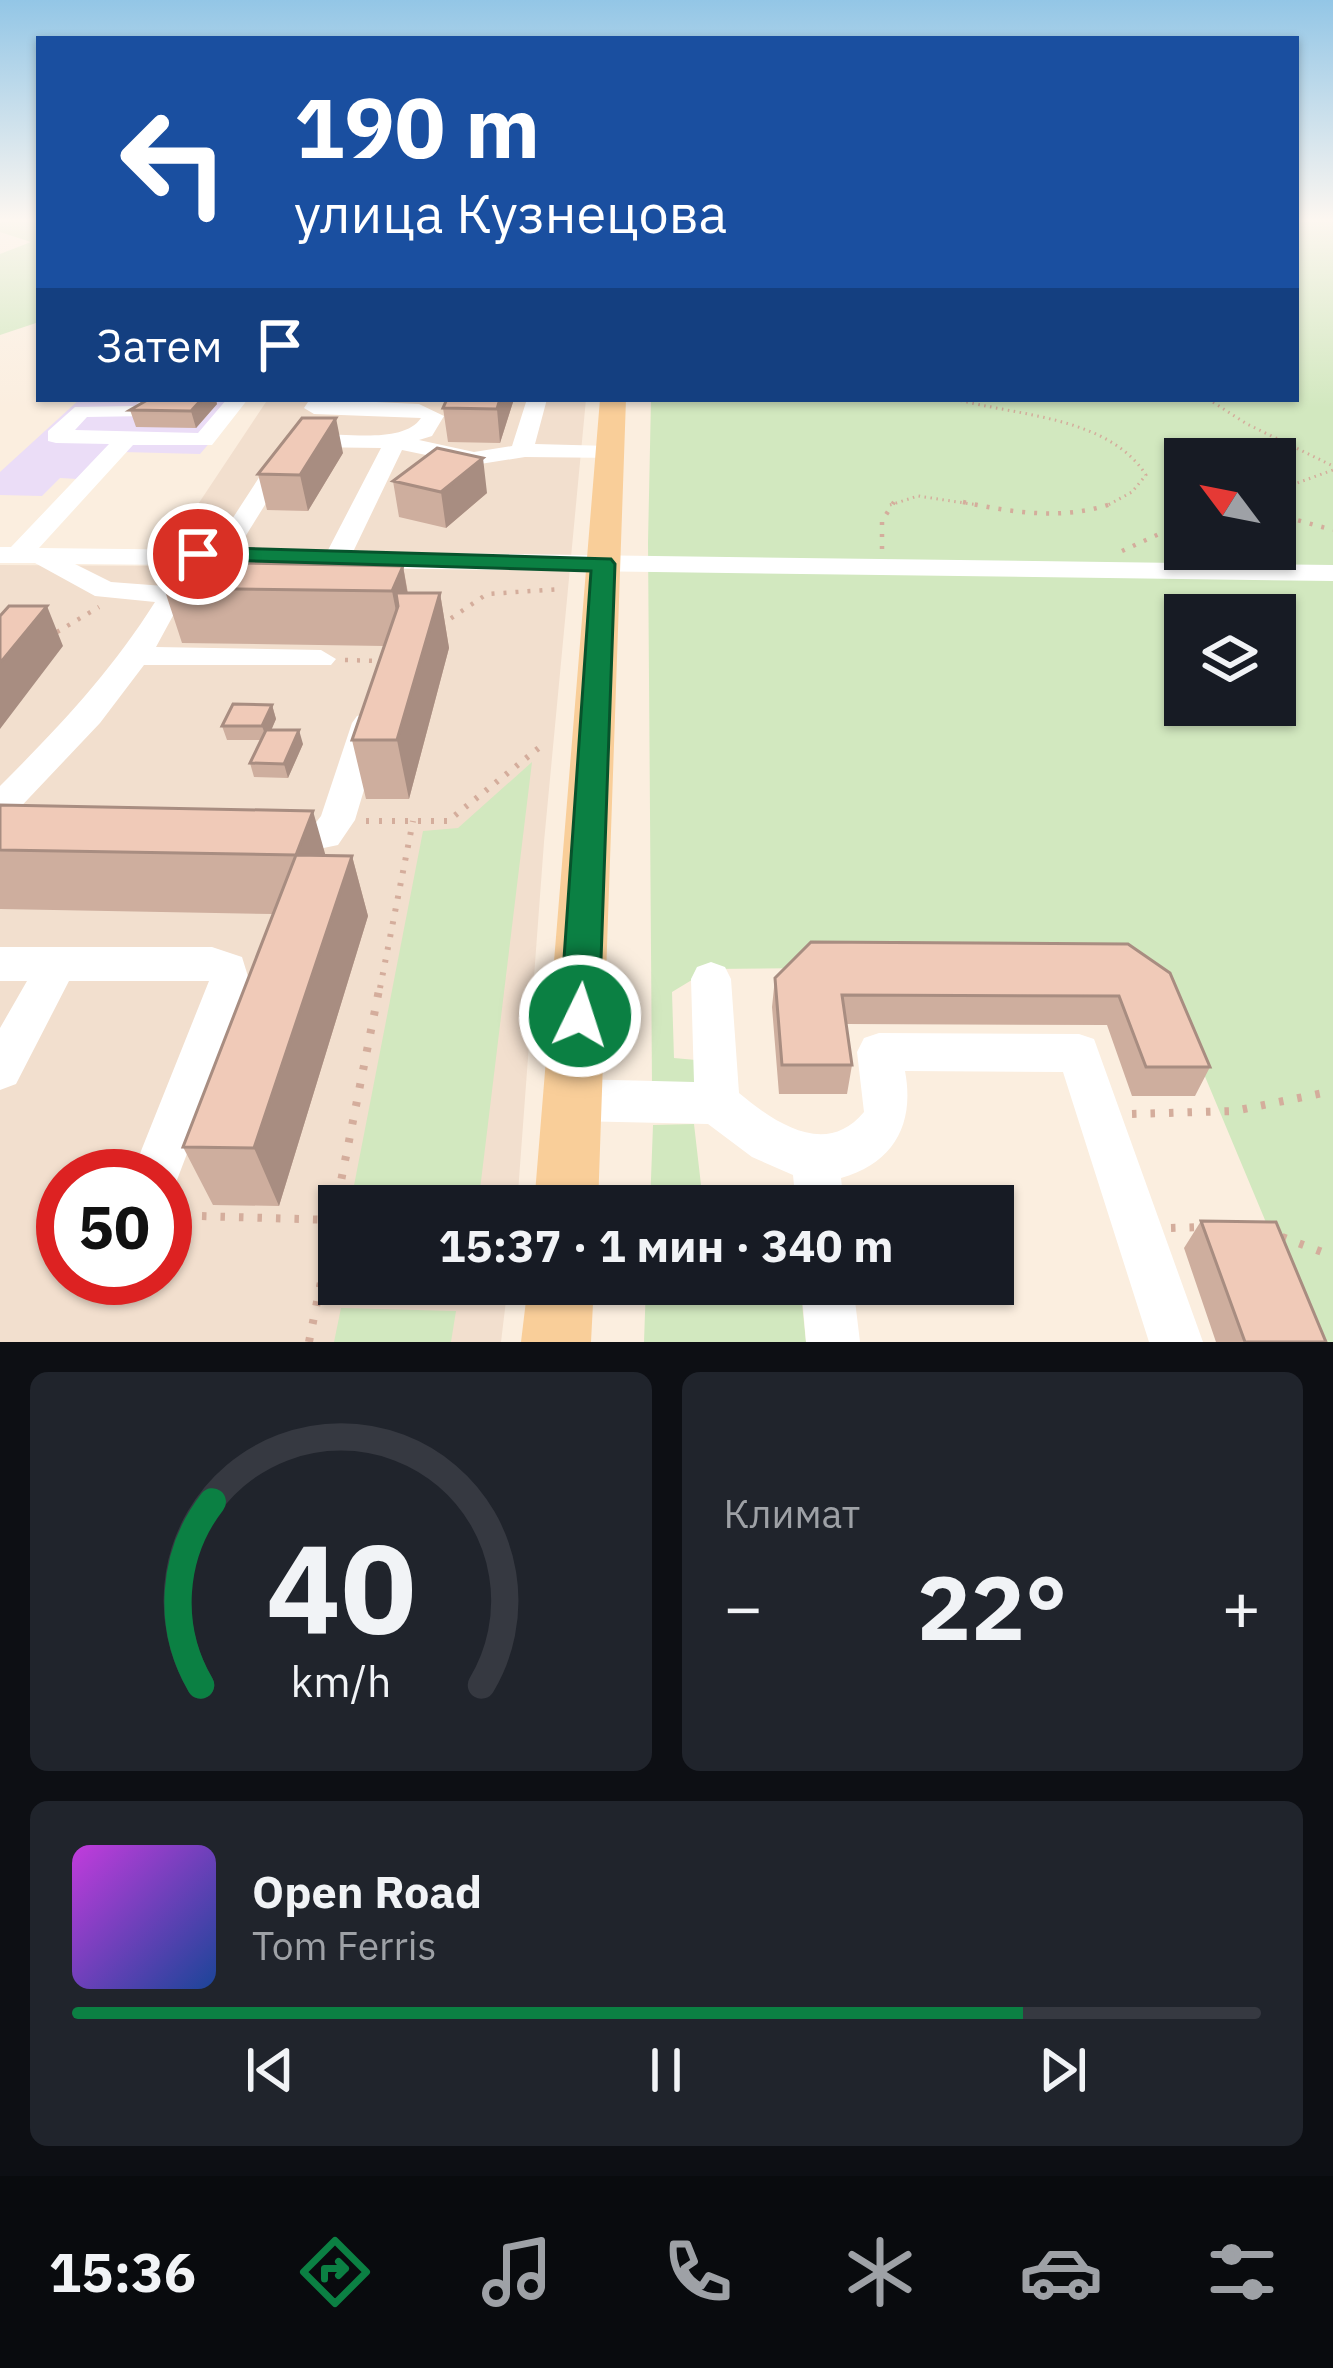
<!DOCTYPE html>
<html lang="ru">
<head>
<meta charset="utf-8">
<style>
	:root { --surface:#171b24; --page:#20242c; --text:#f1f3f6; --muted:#9ea1a6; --line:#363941; --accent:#0b8043 }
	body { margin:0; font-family:"IBM Plex Sans",sans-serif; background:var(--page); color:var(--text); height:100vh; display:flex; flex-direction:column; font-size:45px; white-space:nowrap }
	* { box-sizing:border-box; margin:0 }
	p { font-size:39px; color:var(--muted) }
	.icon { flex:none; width:66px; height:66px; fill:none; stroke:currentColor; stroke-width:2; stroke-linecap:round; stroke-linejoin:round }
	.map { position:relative; height:1342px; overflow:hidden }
	.details { display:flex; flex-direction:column; gap:30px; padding:30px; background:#0d0f14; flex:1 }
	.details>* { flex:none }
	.hud { position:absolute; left:36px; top:36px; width:1263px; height:366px; border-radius:0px; box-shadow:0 3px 9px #0004; background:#1a4fa0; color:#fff; overflow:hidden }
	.needle { width:78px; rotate:302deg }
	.tools { position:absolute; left:1164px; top:438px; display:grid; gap:24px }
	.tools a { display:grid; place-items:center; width:132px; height:132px; border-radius:0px; background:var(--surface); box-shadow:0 3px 9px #0004; font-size:60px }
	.speed { position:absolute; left:36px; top:1149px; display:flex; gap:24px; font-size:60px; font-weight:700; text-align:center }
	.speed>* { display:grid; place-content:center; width:156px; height:156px; border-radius:50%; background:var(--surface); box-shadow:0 3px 9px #0004; line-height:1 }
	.speed .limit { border:18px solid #d22; background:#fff; color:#111 }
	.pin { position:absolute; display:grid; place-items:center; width:102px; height:102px; color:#fff; margin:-51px; border:6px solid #fff; border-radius:50%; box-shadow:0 3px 12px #0007 }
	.me { position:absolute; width:132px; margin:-66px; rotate:4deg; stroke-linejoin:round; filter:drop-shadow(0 0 9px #0008) }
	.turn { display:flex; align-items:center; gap:42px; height:252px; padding:0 60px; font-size:54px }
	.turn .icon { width:156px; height:156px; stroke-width:2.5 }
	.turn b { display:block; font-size:84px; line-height:102px }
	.then { display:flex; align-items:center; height:114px; padding:0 60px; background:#0003; gap:24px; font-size:45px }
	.big { font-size:90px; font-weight:800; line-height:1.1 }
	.details .card { flex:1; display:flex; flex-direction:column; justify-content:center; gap:18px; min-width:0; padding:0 42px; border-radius:18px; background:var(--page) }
	.details .dial { align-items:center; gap:0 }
	.dial svg { height:312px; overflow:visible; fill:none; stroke:var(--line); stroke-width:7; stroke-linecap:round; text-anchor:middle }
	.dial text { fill:var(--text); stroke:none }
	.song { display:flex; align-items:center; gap:36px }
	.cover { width:144px; height:144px; border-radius:18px; background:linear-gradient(135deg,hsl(290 70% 55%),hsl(220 70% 35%)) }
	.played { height:12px; border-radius:6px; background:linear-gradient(90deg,var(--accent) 80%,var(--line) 80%) }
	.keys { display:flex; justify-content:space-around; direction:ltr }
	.heat { display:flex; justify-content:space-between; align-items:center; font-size:66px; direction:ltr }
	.details .tiles { flex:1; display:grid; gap:30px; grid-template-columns:1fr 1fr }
	.card:last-child { grid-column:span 2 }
	.trip { position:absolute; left:318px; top:1185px; width:696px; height:120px; border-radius:0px; background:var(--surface); box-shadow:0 3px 9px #0004; font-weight:800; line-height:120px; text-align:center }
	.dock { display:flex; height:192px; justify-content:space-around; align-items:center; background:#090b0e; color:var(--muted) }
	.dock .icon { width:84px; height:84px }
	.dock .on { color:var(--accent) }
	.dock b { font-size:54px; color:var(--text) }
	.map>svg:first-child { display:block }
</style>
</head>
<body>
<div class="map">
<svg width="1333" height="1342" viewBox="0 0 1333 1342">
	<rect width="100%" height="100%" fill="#fbeedf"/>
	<path fill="#f2dfce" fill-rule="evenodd" d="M 268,399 L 586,399 L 544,842 L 517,1206 L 339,1206 L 339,1284 L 508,1284 L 501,1342 L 0,1342 L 0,565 L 157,566 ZM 63,1176 L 165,1176 L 165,1278 L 63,1278 Z"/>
	<path fill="#ebddf7" d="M 80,399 L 247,399 L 200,454 L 123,452 L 96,480 L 60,478 L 42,496 L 0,495 L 0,472 Z"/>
	<path fill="#d2e8bf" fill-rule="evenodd" d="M 10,220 L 39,220 L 39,322 L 0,335 L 0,254 L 31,242 L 0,232 L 0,223 Z
		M 1296,220 L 1333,220 L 1333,1342 L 1316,1342 L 1173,1000 L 1121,965 L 710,969 L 672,992 L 674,1058 L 696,1060 L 699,1088 L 652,1085 L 648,543 L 651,399 L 1296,399 ZM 1185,459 L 1275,459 L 1275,549 L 1185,549 ZM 1185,615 L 1275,615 L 1275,705 L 1185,705 Z
		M 532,762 L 478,1206 L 350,1206 L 423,831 L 458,828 Z
		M 694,1124 L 701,1185 L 791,1194 L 792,1206 L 650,1206 L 653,1125 Z
		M 646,1284 L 800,1284 L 806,1342 L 644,1342 Z
		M 341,1308 L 456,1311 L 451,1342 L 334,1342 Z"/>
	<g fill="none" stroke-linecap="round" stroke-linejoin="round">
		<path stroke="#d4ad9c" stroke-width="3" stroke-dasharray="1.5 4.5" stroke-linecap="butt" d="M 955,399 C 1017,416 1108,416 1146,475 L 1132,492 L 1108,505
			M 1208,399 L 1247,424 L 1333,466
			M 1275,491 L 1333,470
			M 890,505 L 918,496 L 978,505"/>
		<path stroke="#d4ad9c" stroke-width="4.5" stroke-dasharray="3 9" stroke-linecap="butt" d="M 963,502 C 1014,513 1067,521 1116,502
			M 1275,514 L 1333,530
			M 882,549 L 882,521 L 894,502
			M 1122,551 L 1185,522
			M 441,625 L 487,594 L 561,589
			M 57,632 L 99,607
			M 345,660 L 381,661"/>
		<path stroke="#d4ad9c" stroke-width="6" stroke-dasharray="3 10" stroke-linecap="butt" d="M 366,821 L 448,821 L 540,747
			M 380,988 L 413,821"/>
		<path stroke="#d4ad9c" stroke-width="8" stroke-dasharray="4.5 14" stroke-linecap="butt" d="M 1132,1114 L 1234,1111 L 1333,1091
			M 165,1215 L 334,1220 L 339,1229
			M 1171,1228 L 1201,1227
			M 1282,1237 L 1333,1256
			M 375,1284 L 395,1297 L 477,1296
			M 309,1342 L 380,985"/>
		<path fill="#fff" fill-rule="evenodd" d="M 142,399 L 163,399 L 148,416 L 87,417 L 75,430 L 198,433 L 227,399 L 248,399 L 212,445 L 133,445 L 39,548 L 212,550 L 275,453 L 283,451 L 294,458 L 237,550 L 327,552 L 381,448 L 303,447 L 292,440 L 295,435 C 329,429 401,448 421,418 L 314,414 L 304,408 L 310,399 L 419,404 L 444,416 L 432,436 L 419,440 L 474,452 L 512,446 L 527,399 L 547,399 L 535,444 L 610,446 L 621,453 L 618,458 L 525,457 L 474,465 L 402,450 L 353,552 L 1333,565 L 1333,581 L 200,566 L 156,647 L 321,650 L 336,659 L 331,665 L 144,665 L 100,723 L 12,816 L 0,819 L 0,786 C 58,728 111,672 155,602 L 95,596 L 35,563 L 0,563 L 0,547 L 11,547 L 109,444 L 56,443 L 48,441 L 48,431 L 75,407 L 135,406 ZM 75,564 L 178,565 L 164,586 L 111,582 Z
			M 368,713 L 379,716 L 384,723 L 355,820 L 338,845 L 285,856 L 272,852 L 267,843 L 272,834 L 314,825 L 321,816 L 352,723 L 357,716 Z
			M 0,947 L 212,947 L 242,957 L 251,986 L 172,1193 L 165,1195 L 165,1176 L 131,1176 L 209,981 L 69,981 L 16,1084 L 0,1090 L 0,1028 L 27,981 L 0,981 Z
			M 711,962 L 725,967 L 731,979 L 739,1093 C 775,1123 826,1158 864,1112 L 857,1052 L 864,1038 L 879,1033 L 1079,1034 L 1094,1039 L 1203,1342 L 1149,1342 L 1063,1072 L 905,1071 C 915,1124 894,1163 841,1178 L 844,1206 L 796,1206 L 793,1175 L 752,1157 L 708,1124 L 574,1121 L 558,1115 L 551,1100 L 558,1085 L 574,1079 L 694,1082 L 691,979 L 697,967 Z
			M 801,1284 L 853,1284 L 860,1342 L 806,1342 Z"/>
		<path fill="#f9ce99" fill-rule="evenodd" d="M 600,399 L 626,399 L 598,1206 L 534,1206 Z
			M 528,1284 L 594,1284 L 591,1342 L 521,1342 Z"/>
	</g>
	<path fill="#ceae9e" d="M 447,399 L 514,399 L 500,443 L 448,442 L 443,408 Z
		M 146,402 L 217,404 L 196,428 L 136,427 L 130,410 Z
		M 343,453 L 308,511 L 267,510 L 258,474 Z
		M 393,481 L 487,493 L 446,528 L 399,517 Z
		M 403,566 L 408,593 L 440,593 L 449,648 L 409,799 L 366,799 L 352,740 L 384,646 L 182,643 L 164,588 Z
		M 272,705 L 276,719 L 271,730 L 303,744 L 288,778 L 254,777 L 250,763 L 261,740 L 227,740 L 222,726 Z
		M 0,805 L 326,855 L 352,856 L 368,916 L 279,1206 L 213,1205 L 183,1147 L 273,914 L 0,909 Z
		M 1128,944 L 1210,1067 L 1195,1096 L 1132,1096 L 1107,1025 L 846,1024 L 852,1065 L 847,1094 L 779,1094 L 772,1007 L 775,978 Z
		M 1201,1221 L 1326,1342 L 1216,1342 L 1184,1248 Z"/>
	<path fill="#a88d81" d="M 202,399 L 216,399 L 217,404 L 196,428 L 191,411 Z
		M 500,399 L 514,399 L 500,443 L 497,409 Z
		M 336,418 L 343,453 L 308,511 L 300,475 Z
		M 483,458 L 487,493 L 446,528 L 441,492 Z
		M 403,566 L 412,620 L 403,646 L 392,591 Z
		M 440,593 L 449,648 L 409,799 L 397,740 Z
		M 47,606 L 63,646 L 0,729 L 0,663 Z
		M 272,705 L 276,719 L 267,740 L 262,726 Z
		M 299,730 L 303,744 L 288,778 L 284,764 Z
		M 313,811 L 330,871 L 296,855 Z
		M 352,856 L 368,916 L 279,1206 L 254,1148 Z"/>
	<path fill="#f0cab8" stroke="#a88d81" stroke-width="3" d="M 149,399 L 202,399 L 191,411 L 130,410 Z
		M 447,399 L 500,399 L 497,409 L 443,408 Z
		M 302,418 L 336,418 L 300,475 L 258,474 Z
		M 437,448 L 483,458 L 441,492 L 393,481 Z
		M 181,562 L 403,566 L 392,591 L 164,588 Z
		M 396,593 L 440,593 L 397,740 L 352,740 L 398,606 Z
		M 9,606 L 47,606 L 0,663 L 0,616 Z
		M 233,704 L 272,705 L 262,726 L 222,726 Z
		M 266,730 L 299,730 L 284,764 L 250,763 Z
		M 0,805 L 313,811 L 296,855 L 0,850 Z
		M 296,855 L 352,856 L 254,1148 L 183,1147 Z
		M 811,942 L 1128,944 L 1170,973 L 1210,1067 L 1146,1067 L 1119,996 L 842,995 L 852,1065 L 782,1065 L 775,978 Z
		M 1201,1221 L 1276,1222 L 1326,1342 L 1245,1342 Z"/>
	<linearGradient id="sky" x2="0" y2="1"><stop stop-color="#93c6e6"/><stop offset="0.54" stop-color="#fdf7f1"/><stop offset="1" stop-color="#fdf7f1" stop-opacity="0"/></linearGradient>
	<rect width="1333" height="408" fill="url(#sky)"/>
	<path fill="#0b8043" stroke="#07532c" stroke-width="3" d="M 198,547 L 611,559 L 615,564 L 599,1016 L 593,1027 L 580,1032 L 566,1027 L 560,1016 L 591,571 L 189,559 L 186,554 Z"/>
</svg>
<div class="tools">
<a><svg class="needle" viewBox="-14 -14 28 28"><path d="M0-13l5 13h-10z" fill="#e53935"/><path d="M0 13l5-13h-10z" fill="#9ea1a6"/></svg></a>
<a><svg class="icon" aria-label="layers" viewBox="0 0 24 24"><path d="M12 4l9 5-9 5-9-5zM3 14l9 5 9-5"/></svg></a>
</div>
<div class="speed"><div class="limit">50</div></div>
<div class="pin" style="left:198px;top:554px;background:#d93025"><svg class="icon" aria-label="arrive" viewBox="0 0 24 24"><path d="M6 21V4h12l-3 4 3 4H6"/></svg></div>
<svg class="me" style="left:580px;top:1016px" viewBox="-20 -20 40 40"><circle r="17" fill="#0b8043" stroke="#fff" stroke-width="3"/><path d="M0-11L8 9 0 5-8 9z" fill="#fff"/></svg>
<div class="trip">15:37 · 1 мин · 340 m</div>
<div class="hud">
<div class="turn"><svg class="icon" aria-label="left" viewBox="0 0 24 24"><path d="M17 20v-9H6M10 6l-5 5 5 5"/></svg><div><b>190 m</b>улица Кузнецова</div></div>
<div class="then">Затем<svg class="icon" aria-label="arrive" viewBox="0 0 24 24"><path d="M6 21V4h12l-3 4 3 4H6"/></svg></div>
</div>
</div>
<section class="details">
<div class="tiles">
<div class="card dial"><svg viewBox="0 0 100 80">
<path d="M14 69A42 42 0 1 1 86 69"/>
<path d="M14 69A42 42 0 0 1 17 22" stroke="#0b8043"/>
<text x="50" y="56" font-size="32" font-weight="700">40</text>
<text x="50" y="72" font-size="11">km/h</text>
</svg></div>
<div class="card"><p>Климат</p>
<div class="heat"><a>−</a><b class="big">22°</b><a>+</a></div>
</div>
<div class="card">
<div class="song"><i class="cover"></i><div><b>Open Road</b><p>Tom Ferris</p></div></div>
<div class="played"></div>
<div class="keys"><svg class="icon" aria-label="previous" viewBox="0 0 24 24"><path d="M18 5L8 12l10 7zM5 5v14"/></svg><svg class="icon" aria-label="pause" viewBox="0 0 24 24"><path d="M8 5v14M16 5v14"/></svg><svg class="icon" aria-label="next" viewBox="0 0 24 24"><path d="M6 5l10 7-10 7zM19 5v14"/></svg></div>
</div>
</div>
</section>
<nav class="dock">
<b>15:36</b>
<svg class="icon on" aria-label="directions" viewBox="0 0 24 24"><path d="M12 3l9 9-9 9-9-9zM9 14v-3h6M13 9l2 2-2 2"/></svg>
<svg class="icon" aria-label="music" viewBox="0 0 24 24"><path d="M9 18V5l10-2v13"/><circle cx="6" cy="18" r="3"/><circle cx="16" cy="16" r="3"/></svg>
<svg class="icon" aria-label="phone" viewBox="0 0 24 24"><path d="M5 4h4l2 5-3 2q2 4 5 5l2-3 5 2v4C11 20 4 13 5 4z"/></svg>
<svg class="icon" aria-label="climate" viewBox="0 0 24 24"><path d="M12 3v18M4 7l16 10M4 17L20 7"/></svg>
<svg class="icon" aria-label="car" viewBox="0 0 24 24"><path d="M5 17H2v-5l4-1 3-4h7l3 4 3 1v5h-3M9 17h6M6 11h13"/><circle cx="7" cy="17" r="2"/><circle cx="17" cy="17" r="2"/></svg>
<svg class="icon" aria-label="filters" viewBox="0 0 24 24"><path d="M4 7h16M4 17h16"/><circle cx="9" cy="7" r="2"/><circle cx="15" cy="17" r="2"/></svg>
</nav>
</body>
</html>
